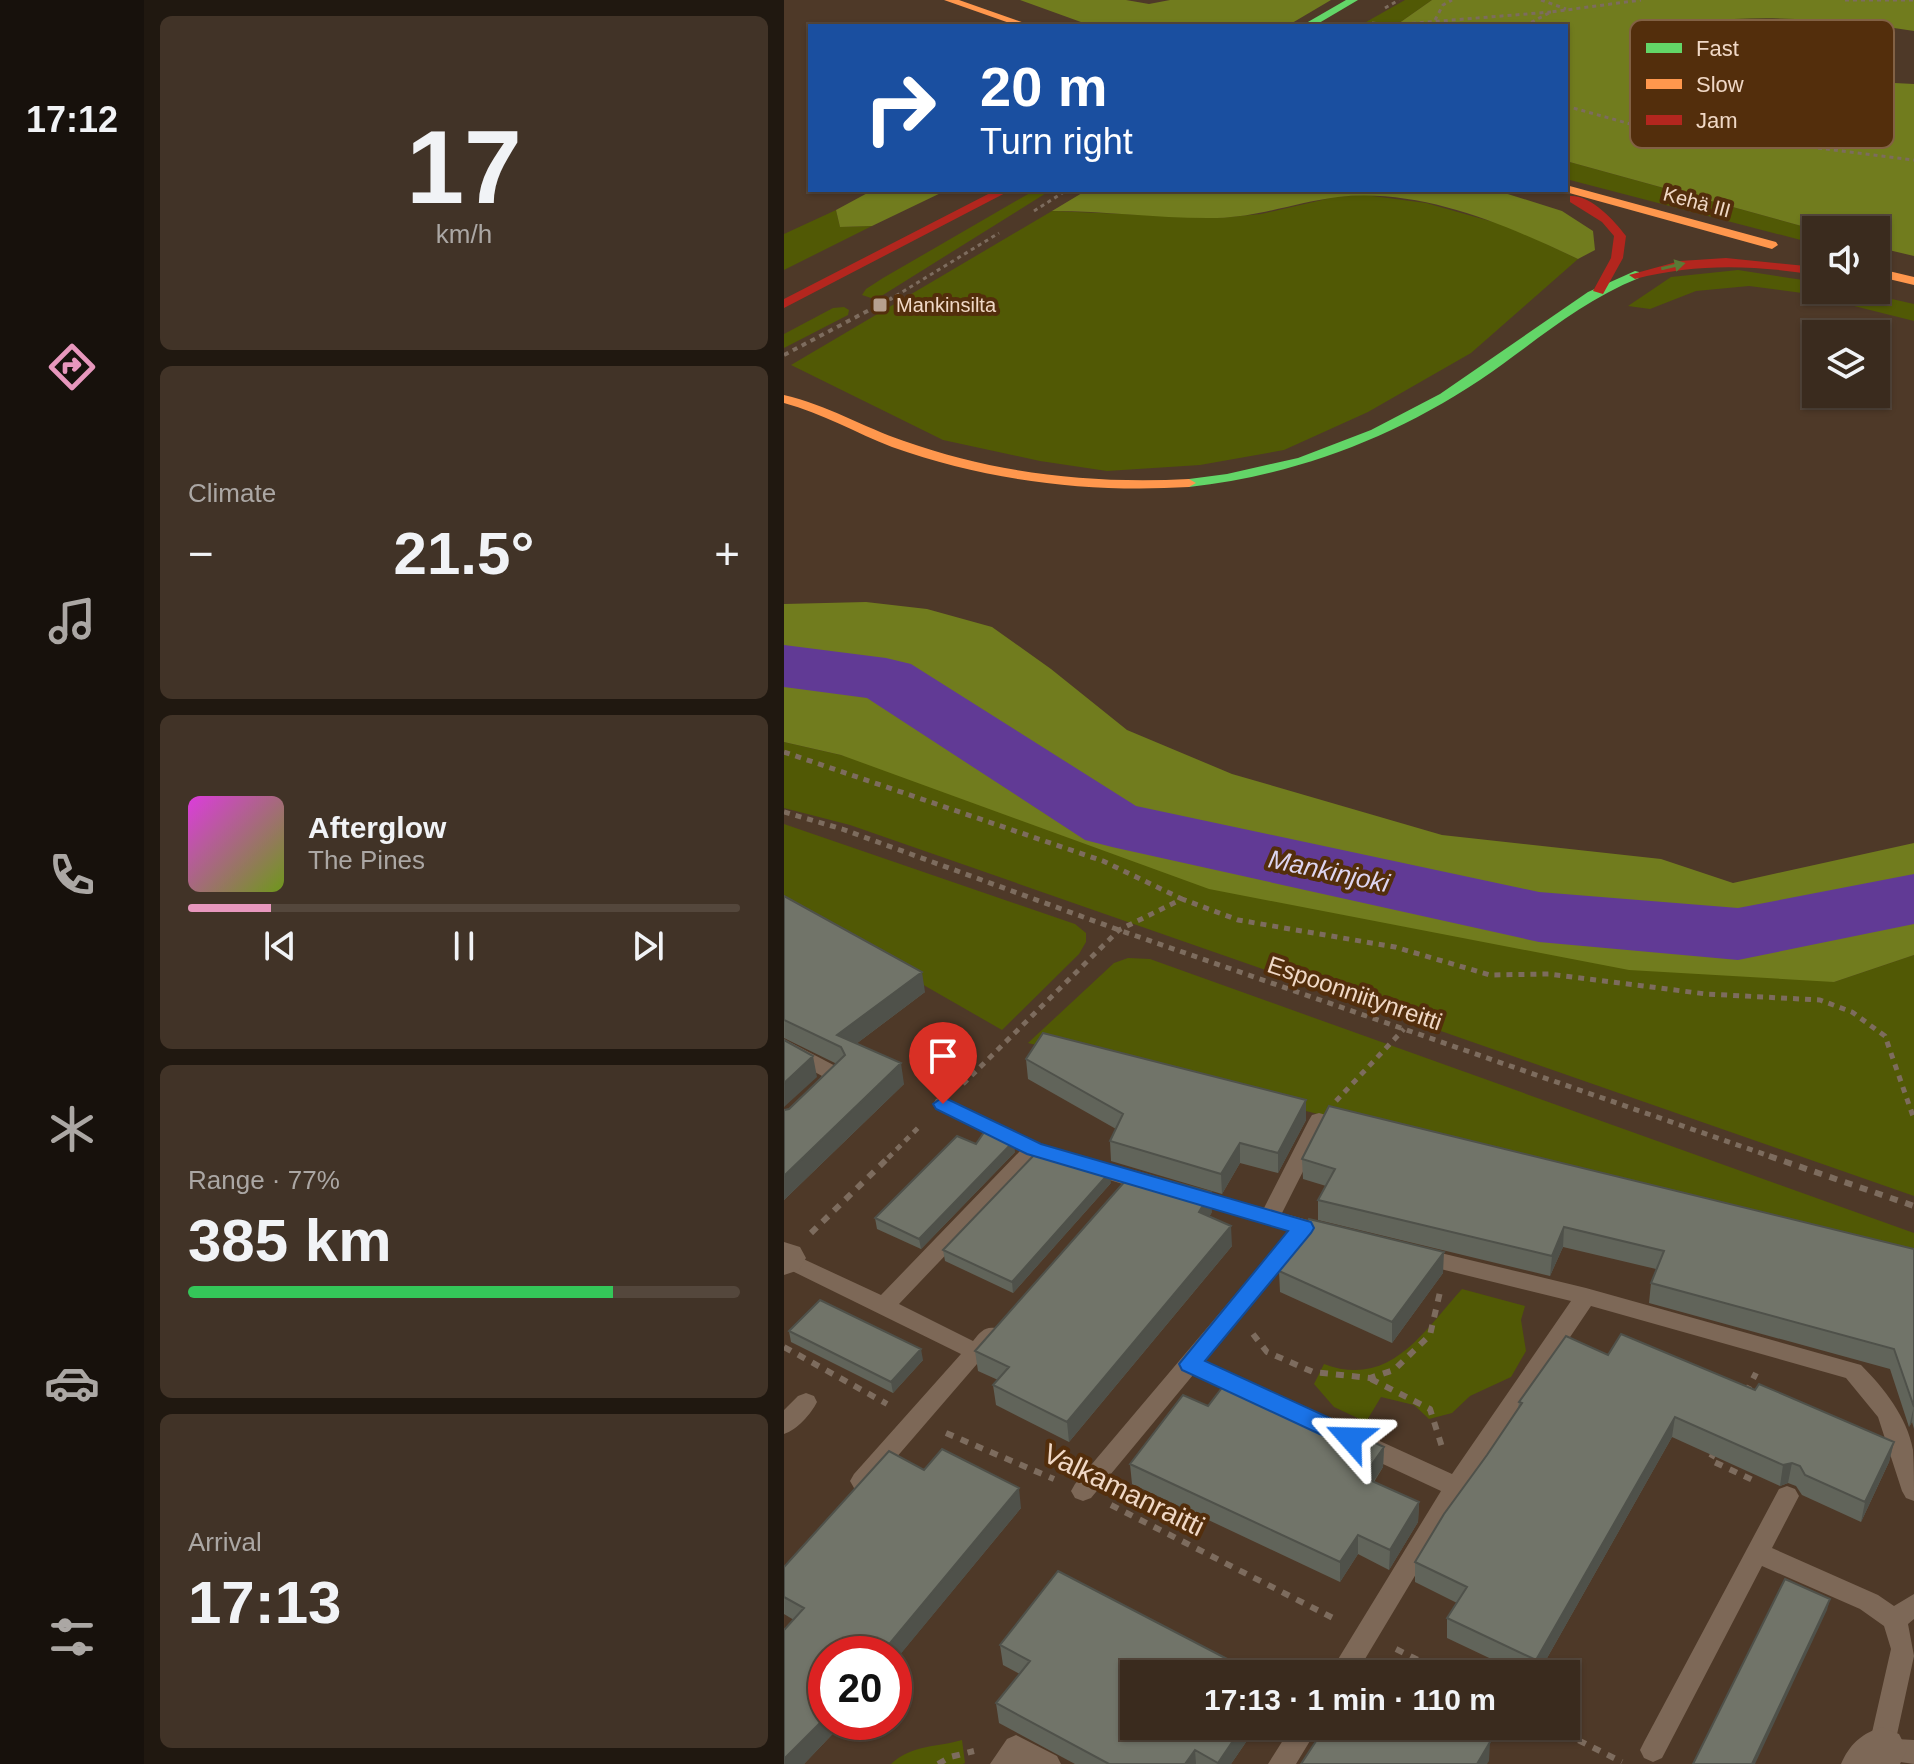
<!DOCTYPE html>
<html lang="en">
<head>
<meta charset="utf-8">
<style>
	:root { --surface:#3a2b1e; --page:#413327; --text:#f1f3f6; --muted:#aba7a4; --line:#54473c; --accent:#e797bd }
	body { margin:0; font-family:Helvetica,sans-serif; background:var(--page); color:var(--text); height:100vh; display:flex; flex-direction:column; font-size:30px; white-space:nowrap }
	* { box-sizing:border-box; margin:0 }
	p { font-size:26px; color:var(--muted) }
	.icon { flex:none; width:44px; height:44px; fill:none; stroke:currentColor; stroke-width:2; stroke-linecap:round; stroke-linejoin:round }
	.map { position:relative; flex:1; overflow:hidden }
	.panel { display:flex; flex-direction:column; gap:16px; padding:16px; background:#201810; width:640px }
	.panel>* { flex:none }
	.top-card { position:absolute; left:24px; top:24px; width:760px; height:168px; border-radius:0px; box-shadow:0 2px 6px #0004,0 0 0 2px var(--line); background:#1a4fa0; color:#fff; overflow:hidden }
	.controls { position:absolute; left:1018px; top:216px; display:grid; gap:16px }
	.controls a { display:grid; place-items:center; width:88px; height:88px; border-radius:0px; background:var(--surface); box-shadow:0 2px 6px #0004,0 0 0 2px var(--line); font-size:40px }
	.speed { position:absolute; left:24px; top:1636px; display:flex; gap:16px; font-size:40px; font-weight:700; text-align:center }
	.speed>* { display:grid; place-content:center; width:104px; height:104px; border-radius:50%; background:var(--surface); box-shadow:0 2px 6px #0004,0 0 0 2px var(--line); line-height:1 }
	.speed .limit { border:12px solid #d22; background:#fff; color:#111 }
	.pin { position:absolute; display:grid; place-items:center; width:68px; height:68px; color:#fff; margin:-82px -34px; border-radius:50% 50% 50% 0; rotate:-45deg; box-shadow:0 0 8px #0007 }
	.pin .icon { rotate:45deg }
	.me { position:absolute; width:88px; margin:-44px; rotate:295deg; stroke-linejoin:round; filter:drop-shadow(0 0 6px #0008) }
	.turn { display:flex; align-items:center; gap:28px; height:168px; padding:0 40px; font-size:36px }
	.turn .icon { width:104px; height:104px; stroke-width:2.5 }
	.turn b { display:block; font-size:56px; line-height:68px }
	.big { font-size:60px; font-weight:600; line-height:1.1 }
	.panel .card { flex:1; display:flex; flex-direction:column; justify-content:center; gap:12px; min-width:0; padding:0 28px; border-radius:12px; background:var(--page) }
	.panel .dial { align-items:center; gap:0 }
	.dial b { font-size:104px; line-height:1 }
	.song { display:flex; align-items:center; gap:24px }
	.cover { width:96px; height:96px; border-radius:12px; background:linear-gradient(135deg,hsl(300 70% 55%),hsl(80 70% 35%)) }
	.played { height:8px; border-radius:4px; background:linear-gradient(90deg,var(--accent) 15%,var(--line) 15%) }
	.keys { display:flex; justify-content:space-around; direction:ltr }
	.heat { display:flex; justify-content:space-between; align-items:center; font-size:44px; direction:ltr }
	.charge { height:12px; border-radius:6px; background:linear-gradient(90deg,#34c759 77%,var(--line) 0) }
	.trip { position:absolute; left:336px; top:1660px; width:460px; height:80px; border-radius:0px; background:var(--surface); box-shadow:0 2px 6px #0004,0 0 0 2px var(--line); font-weight:600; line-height:80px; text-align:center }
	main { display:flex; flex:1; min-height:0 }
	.dock { display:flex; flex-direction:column; width:144px; justify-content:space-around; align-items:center; background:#17110c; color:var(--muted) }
	.dock .icon { width:56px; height:56px }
	.dock .selected { color:var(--accent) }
	.dock b { font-size:36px; color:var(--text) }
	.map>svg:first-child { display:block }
</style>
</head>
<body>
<main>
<nav class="dock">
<b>17:12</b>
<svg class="icon selected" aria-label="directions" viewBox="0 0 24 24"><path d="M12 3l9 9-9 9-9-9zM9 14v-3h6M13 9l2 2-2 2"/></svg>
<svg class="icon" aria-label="music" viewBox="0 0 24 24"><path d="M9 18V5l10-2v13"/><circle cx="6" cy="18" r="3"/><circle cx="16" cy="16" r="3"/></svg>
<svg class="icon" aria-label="phone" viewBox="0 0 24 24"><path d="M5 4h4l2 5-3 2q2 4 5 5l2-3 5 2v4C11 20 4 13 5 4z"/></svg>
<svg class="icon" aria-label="climate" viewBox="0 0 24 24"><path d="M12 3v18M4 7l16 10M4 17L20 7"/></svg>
<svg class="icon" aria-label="car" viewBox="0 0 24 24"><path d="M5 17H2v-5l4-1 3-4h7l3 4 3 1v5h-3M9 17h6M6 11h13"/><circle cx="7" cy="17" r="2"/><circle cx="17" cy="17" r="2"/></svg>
<svg class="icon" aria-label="filters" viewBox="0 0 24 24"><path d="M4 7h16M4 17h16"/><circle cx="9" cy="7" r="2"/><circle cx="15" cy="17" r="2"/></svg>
</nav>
<section class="panel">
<div class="card dial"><b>17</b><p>km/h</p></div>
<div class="card"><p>Climate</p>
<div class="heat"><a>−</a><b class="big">21.5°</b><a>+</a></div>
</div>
<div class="card">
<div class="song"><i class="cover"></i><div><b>Afterglow</b><p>The Pines</p></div></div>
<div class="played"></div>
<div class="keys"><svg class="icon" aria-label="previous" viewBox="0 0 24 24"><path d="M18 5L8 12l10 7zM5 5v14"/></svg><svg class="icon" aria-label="pause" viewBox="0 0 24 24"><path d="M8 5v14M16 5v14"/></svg><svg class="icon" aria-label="next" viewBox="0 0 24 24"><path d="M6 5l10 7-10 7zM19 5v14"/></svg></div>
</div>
<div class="card"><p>Range · 77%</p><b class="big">385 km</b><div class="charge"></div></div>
<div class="card"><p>Arrival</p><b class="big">17:13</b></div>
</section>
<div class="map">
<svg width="1130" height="1764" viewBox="0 0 1130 1764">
	<rect width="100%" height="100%" fill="#4e3928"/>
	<path fill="#515905" d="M 621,0 L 648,0 L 611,26 L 575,26 Z
		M 782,161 L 1032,230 L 1032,244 L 782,179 Z
		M 251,190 L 267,190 L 99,295 L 87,298 L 78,295 L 82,289 L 99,278 Z
		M 581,195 L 642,203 L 727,227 L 794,259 L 687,353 L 584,412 L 500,450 L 416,465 L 323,471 L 256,461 L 159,440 L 7,365 L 268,211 L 435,218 L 477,214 L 551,197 Z
		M 52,210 L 56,227 L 88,226 L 0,270 L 0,234 Z
		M 954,270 L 1032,282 L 1032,290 L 1068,290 L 1130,304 L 1130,321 L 1018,293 L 965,286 L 912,291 L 866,309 L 844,306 L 887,277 Z
		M 60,307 L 65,310 L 64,315 L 0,348 L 0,334 L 49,308 Z
		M 0,742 L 1050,982 L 1130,955 L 1130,1196 L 66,825 L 0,808 Z
		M 0,824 L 291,924 L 302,933 L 302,942 L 295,954 L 218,1030 L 0,905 Z
		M 344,958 L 366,959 L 1130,1233 L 1130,1260 L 244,1043 L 330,963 Z
		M 678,1289 L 741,1306 L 737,1320 L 742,1351 L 727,1377 L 686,1396 L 668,1413 L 645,1419 L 630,1405 L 597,1397 L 582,1422 L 550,1407 L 530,1384 L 540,1364 C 606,1389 639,1332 678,1289 Z
		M 178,1740 L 181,1763 L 179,1764 L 107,1764 C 129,1744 151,1748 178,1740 Z"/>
	<path fill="#717c1e" d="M 236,0 L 342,0 L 365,4 L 386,0 L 547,0 L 503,26 L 308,26 Z
		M 648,0 L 1130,0 L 1130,31 C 1042,16 944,13 856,29 L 920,73 L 1130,84 L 1130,256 L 1092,247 L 1092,230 L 1032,230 L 782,161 L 782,26 L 611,26 Z
		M 89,190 L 163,190 L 88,226 L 56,227 L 52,210 Z
		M 303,190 L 711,190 L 778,211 L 809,231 L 811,250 L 794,259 C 720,224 637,188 554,197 C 513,202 475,217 433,218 C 378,219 323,211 268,211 Z
		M 82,602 L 143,609 L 208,627 L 267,669 L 343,730 L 448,774 L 658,835 L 877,859 L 949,883 L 1130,843 L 1130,955 L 1050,982 L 845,970 L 425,889 L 57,755 L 0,742 L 0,604 Z"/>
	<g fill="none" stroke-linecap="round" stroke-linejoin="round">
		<path fill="#613a95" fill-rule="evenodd" d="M 0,645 L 102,658 L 127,664 L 352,806 L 755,892 L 954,908 L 1130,874 L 1130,924 L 954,960 L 755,942 L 328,847 L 301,840 L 83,698 L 0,687 Z"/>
		<path stroke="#7d6c5e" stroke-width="3" stroke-dasharray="4 4" stroke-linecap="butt" d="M 757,0 L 782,9
			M 1061,0 L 1130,0
			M 601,8 L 615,0
			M 651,20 L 659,5 L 668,0
			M 588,23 L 607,25 L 767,12
			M 740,26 L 767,12 L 857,0
			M 782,106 L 850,125 L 1130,160
			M 250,211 L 283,190
			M 105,300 L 215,233"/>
		<path stroke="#7d6c5e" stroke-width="4" stroke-dasharray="5 5" stroke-linecap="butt" d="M 0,355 L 108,298"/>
		<path stroke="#7d6c5e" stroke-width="5" stroke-dasharray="6 6" stroke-linecap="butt" d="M 0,752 L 319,861 L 398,899
			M 0,812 L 58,829 L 335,930 L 991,1158
			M 179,1084 L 335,930 L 398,899 L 454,920 L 611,947 L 706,975 L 765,974 L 922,994 L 1036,1000 L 1068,1012 L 1101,1036 L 1130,1119
			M 552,1101 L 620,1029
			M 104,1158 L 137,1125"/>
		<path stroke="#7d6c5e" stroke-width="6" stroke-dasharray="8 8" stroke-linecap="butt" d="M 985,1156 L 1130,1206
			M 27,1233 L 106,1156
			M 469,1334 L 483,1352 L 529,1372 L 586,1378 L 610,1370 L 646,1335 L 656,1292
			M 0,1347 L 103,1404
			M 587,1379 L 646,1409 L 658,1447
			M 962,1393 L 972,1373
			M 162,1433 L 270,1479
			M 931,1451 L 926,1460 L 973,1482
			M 327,1505 L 553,1620
			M 612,1649 L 662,1674
			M 766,1726 L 838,1762
			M 154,1764 L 166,1757 L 190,1751"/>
		<path fill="#7d6857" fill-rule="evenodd" d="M 0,1039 L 59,1070 L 62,1075 L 49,1089 L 35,1089 L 32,1084 L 38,1076 L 0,1055 Z
			M 159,1097 L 257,1144 L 375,1180 L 378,1185 L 375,1190 L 368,1193 L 254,1158 L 115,1304 L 189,1341 C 197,1331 202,1325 215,1329 L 218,1335 L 86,1488 L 78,1491 L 70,1488 L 66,1481 L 70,1474 L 177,1354 L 0,1267 L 0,1250 L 97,1295 L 236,1151 L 152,1109 L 149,1104 L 152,1099 Z
			M 535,1113 L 542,1115 L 545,1120 L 498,1213 L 549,1227 L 553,1233 L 549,1239 L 542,1241 L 524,1236 L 421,1361 L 473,1385 L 476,1391 L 473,1397 L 465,1400 L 457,1397 L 409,1375 L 307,1498 L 299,1501 L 291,1498 L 287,1491 L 291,1484 L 505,1231 L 397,1200 L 394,1195 L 397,1190 L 404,1187 L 480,1208 L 525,1120 L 528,1115 Z
			M 636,1248 L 802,1288 L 1077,1365 C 1100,1388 1123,1417 1129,1450 C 1130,1466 1130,1485 1130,1501 L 1122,1498 L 1118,1491 L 1094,1417 L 1062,1378 L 807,1306 L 680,1494 L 572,1674 L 545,1674 L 657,1491 L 571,1451 L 567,1444 L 571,1437 L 579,1435 L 587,1437 L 668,1474 L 787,1301 L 628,1262 L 625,1256 L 628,1250 Z
			M 22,1393 L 30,1396 L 33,1402 C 27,1414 13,1430 0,1434 L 0,1410 L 14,1396 Z
			M 1003,1486 L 1011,1489 L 1015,1496 L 988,1548 L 1094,1595 L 1110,1606 L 1130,1594 L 1130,1619 L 1124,1624 L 1130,1656 L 1112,1739 L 1130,1740 L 1130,1764 L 1088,1758 L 1084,1750 L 1107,1649 L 1100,1626 L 1076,1609 L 978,1566 L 878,1758 L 869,1762 L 860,1758 L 856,1750 L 860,1742 L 995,1489 Z
			M 508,1726 L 535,1726 L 512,1764 L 484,1764 Z
			M 232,1735 L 273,1756 L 277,1764 L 206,1764 L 223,1739 Z"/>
		<path fill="#7d6857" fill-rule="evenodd" d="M 0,1242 L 16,1247 L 22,1258 L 15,1270 L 0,1275 Z
			M 1097,1727 L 1115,1734 L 1123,1750 L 1116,1764 L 1057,1764 C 1066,1744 1076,1735 1097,1727 Z"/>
		<path fill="#63d668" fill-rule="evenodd" d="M 562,0 L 574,0 L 530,26 L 517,26 Z
			M 851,271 L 855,272 L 855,278 C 795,302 749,344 696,380 C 607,439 511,475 405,487 L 398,483 L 405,479 L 443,474 L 514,458 L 587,430 L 656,394 L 804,292 Z"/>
		<path fill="#ff974d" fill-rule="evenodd" d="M 160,0 L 175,0 L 249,26 L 234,26 Z
			M 782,185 L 992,242 L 994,245 L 988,249 L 778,191 L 782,190 Z
			M 1092,268 L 1130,277 L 1130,285 L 1092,276 Z
			M 0,395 C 43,405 79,427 120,441 C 213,474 308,484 405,479 L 412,483 L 405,487 C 304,493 204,481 108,447 C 72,433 38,413 0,403 Z"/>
		<path fill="#b3261e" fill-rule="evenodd" d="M 212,190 L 227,190 L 0,308 L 0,299 Z
			M 786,196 C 807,195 830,220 842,236 L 839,258 L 819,294 L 809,291 L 827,258 L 830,236 L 818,222 L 786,202 Z
			M 942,258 L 1032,267 L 1032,275 C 970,265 912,263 851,279 L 845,275 L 896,261 Z"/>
	</g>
	<path fill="#61645a" d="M 0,896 L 141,992 L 72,1044 L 120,1084 L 0,1200 L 0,1110 L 5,1109 L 53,1064 L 0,1038 Z
		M 242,1059 L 522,1100 L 522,1120 L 494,1173 L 456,1163 L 438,1194 L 327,1161 L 326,1141 L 332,1129 L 244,1079 Z
		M 192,1144 L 231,1152 L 137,1249 L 93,1229 L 91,1218 Z
		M 518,1159 L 1130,1249 L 1130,1429 L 1128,1422 L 1125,1427 L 1106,1369 L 865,1303 L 867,1283 L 872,1269 L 779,1247 L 766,1276 L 534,1220 L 534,1200 L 542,1186 L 519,1179 Z
		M 327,1183 L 229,1293 L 161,1261 L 159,1250 Z
		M 428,1212 L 425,1217 L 448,1246 L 285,1442 L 212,1405 L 209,1385 L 214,1380 L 194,1371 L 191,1351 Z
		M 495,1271 L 659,1273 L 608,1343 L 496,1292 Z
		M 5,1331 L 139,1360 L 109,1393 L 7,1342 Z
		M 824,1355 L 971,1390 L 1110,1442 L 1105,1462 L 1077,1522 L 1018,1495 L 1012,1486 L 1004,1483 L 996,1486 L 888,1437 L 754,1674 L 739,1674 L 663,1638 L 663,1618 L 673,1603 L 631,1582 L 631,1562 L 734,1408 L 735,1402 Z
		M 424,1406 L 600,1447 L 599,1467 L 590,1482 L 635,1502 L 634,1522 L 605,1570 L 574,1554 L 556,1582 L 348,1484 L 346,1464 Z
		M 140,1470 L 237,1508 L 60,1722 L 20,1764 L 0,1764 L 10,1620 L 0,1614 L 0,1567 Z
		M 274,1571 L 350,1726 L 473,1726 L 447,1764 L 291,1764 L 215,1723 L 212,1703 L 236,1674 L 219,1665 L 216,1645 Z"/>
	<path fill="#4f514a" d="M 138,972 L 141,992 L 60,1053 L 53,1035 Z
		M 29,1056 L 33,1077 L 0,1107 L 0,1083 Z
		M 117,1063 L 120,1084 L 0,1200 L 0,1176 Z
		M 522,1100 L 522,1120 L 494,1173 L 494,1153 Z
		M 230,1141 L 231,1152 L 137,1249 L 135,1239 Z
		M 456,1143 L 456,1163 L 438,1194 L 437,1174 Z
		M 326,1172 L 327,1183 L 229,1293 L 228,1282 Z
		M 427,1192 L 428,1212 L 416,1232 L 415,1212 Z
		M 447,1226 L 448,1246 L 285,1442 L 283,1422 Z
		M 780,1227 L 779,1247 L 766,1276 L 768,1256 Z
		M 660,1252 L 659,1273 L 608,1343 L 608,1322 Z
		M 137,1349 L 139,1360 L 109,1393 L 107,1382 Z
		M 1130,1406 L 1128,1422 L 1125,1427 Z
		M 891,1417 L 888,1437 L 754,1674 L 751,1674 L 752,1660 Z
		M 1110,1442 L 1105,1462 L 1077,1522 L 1081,1502 Z
		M 600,1447 L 599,1467 L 579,1497 L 579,1477 Z
		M 1008,1463 L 1004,1483 L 996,1486 L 999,1465 Z
		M 235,1488 L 237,1508 L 110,1662 L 110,1654 L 97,1654 Z
		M 635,1502 L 634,1522 L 605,1570 L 606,1550 Z
		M 574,1535 L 574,1554 L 556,1582 L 556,1562 Z
		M 1046,1599 L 1043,1610 L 971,1764 L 968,1764 Z
		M 42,1717 L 42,1722 L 60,1722 L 20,1764 L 0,1764 L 0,1759 Z
		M 459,1726 L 473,1726 L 447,1764 L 434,1764 Z
		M 706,1742 L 705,1761 L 703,1764 L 693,1764 Z
		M 411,1750 L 412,1764 L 401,1764 Z"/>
	<path fill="#717469" stroke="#4f514a" stroke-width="2" d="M 0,896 L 138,972 L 53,1035 L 117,1063 L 0,1176 L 0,1110 L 5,1109 L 61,1055 L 57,1047 L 0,1020 Z
		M 259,1033 L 522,1100 L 494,1153 L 456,1143 L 437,1174 L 326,1141 L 339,1114 L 242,1059 Z
		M 0,1040 L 29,1056 L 0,1083 Z
		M 545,1106 L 1130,1249 L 1130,1407 L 1110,1349 L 867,1283 L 880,1251 L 780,1227 L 768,1256 L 534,1200 L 551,1169 L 518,1159 Z
		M 203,1128 L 230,1141 L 135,1239 L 91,1218 L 173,1136 L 192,1144 Z
		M 254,1151 L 326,1172 L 228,1282 L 159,1250 Z
		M 350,1171 L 427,1192 L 415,1212 L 447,1226 L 283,1422 L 209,1385 L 225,1367 L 191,1351 Z
		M 525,1219 L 660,1252 L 608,1322 L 495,1271 Z
		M 36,1300 L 137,1349 L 107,1382 L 5,1331 Z
		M 837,1334 L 971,1390 L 975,1384 L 1110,1442 L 1081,1502 L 1021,1475 L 1016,1466 L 1008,1463 L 999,1465 L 891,1417 L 752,1660 L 663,1618 L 683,1587 L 631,1562 L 660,1514 L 703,1455 L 738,1403 L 735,1402 L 782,1336 L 824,1355 Z
		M 447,1376 L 600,1447 L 579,1477 L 635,1502 L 606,1550 L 574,1535 L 556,1562 L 346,1464 L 399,1395 L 424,1406 Z
		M 158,1449 L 235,1488 L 97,1654 L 42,1654 L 42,1717 L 0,1759 L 0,1630 L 20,1608 L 0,1597 L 0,1567 L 105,1451 L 140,1470 Z
		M 274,1571 L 472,1674 L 350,1674 L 350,1726 L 459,1726 L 434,1763 L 411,1750 L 401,1764 L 325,1764 L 212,1703 L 246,1661 L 216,1645 Z
		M 1001,1579 L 1046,1599 L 968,1764 L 909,1764 Z
		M 542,1726 L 675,1726 L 706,1742 L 693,1764 L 517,1764 Z"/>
	<defs><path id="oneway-solid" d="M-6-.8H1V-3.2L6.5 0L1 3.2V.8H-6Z" transform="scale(2)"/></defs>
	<use fill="#5a7a35" href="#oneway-solid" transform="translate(889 266) rotate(-13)"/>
	<path fill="#1a73e8" stroke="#114b97" stroke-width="2" d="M 159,1097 L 257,1144 L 527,1222 L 530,1228 L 527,1233 L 421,1361 L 574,1431 L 577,1438 L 574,1444 L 566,1447 L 557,1444 L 398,1370 L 395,1364 L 504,1231 L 243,1154 L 152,1109 L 149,1104 Z"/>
	<rect fill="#b7a08f" stroke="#532e0c" stroke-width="3" x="88" y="297" width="16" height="16" rx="4"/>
	<g text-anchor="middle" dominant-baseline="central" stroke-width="8" stroke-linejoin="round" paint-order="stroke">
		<g font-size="20" fill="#f0d8c6" stroke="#532e0c">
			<text transform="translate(913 202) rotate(15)">Kehä III</text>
		</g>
		<g font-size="20" fill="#f0d8c6" stroke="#532e0c" text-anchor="start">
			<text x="112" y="305">Mankinsilta</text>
		</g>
		<g font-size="24" fill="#f0d8c6" stroke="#532e0c">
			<text transform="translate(571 993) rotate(19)">Espoonniitynreitti</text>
		</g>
		<g font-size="26" font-style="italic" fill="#ddd5f0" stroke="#532e0c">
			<text transform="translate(545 871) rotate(12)">Mankinjoki</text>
		</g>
		<g font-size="28" fill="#f0d8c6" stroke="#532e0c">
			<text transform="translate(340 1490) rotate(26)">Valkamanraitti</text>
		</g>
	</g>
	<rect x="846" y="20" width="264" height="128" rx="12" fill="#532e0c" stroke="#826144" stroke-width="2"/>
	<rect x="862" y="43" width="36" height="10" fill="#63d668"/>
	<rect x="862" y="79" width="36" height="10" fill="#ff974d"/>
	<rect x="862" y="115" width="36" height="10" fill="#b3261e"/>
	<g font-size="22" fill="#f0d8c6">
		<text x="912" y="56">Fast</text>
		<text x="912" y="92">Slow</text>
		<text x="912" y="128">Jam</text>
	</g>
</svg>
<div class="controls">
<a><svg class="icon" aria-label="sound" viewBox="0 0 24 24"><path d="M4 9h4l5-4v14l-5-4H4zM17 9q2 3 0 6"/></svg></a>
<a><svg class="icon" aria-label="layers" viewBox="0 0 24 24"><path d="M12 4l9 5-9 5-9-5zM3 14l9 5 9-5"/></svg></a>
</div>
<div class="speed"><div class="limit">20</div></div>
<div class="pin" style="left:159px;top:1104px;background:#d93025"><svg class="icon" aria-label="arrive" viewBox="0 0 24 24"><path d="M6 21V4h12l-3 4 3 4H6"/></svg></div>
<svg class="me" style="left:566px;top:1438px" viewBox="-20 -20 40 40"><path d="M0-17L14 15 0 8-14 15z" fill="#1a73e8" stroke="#fff" stroke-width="4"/></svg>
<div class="trip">17:13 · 1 min · 110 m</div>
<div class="top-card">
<div class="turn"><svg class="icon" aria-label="right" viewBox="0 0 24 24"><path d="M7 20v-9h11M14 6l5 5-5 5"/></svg><div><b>20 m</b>Turn right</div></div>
</div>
</div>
</main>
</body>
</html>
